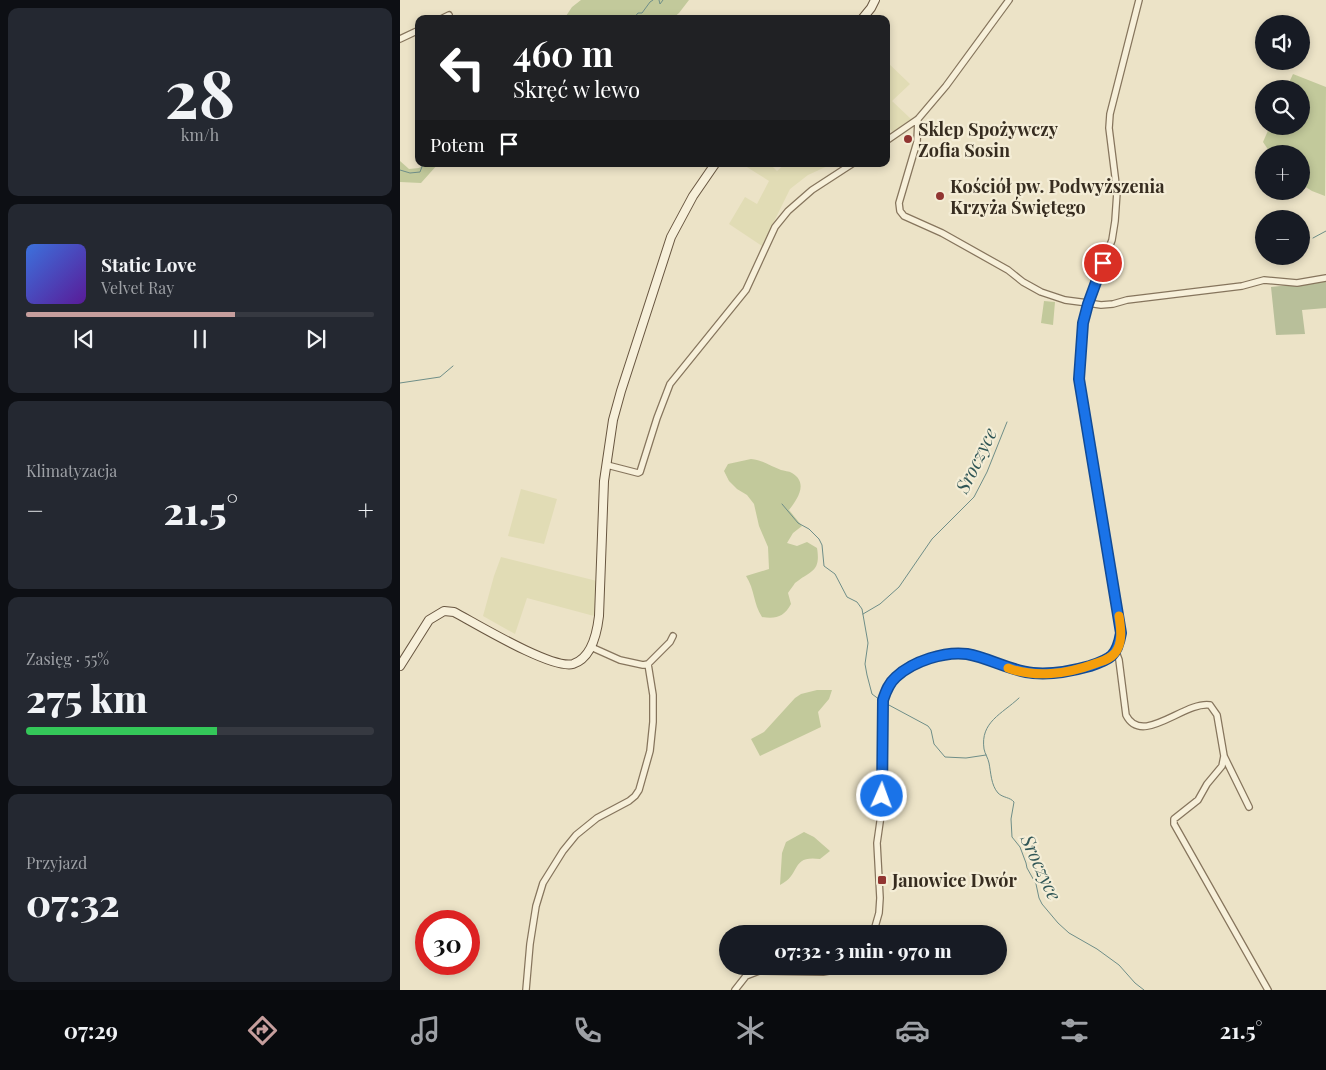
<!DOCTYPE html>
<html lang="pl">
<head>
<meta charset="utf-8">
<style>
	:root { --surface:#171b24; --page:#242831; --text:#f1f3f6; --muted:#9ea1a6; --line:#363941; --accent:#c69e9d }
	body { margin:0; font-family:"Playfair Display",serif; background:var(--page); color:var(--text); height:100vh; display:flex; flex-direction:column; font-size:19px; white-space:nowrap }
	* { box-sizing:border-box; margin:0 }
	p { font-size:16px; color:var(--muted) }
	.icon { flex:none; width:28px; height:28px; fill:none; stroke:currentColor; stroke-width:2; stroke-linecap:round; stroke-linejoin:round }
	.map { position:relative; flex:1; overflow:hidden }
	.sheet { display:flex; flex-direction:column; gap:8px; padding:8px; background:#0d0f14; width:400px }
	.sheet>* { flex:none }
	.hud { position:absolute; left:15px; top:15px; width:475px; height:152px; border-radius:10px; box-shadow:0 2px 8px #0003; background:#202124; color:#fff; overflow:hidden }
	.tools { position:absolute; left:855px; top:15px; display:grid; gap:10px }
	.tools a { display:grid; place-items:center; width:55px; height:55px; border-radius:50%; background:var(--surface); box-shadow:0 2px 8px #0003; font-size:25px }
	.speed { position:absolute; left:15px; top:910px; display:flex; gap:10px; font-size:25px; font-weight:700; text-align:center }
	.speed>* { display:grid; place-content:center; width:65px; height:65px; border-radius:50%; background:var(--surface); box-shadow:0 2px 8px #0003; line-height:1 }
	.speed .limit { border:8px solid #d22; background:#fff; color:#111 }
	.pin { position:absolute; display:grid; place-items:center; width:42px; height:42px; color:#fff; margin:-21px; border:2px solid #fff; border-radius:50%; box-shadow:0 1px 5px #0007 }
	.me { position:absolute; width:55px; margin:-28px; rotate:2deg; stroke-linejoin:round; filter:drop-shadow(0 0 4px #0008) }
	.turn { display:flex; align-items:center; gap:18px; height:105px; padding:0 15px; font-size:22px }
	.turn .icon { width:65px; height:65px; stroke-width:2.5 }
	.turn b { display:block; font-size:35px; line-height:42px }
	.then { display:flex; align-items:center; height:48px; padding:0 15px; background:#0003; gap:10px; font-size:19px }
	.big { font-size:38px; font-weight:800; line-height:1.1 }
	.sheet .widget { flex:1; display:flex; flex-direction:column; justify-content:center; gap:8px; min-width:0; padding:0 18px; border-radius:10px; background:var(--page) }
	.sheet .dial { align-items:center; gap:0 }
	.dial b { font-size:65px; line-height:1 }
	.song { display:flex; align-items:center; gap:15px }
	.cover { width:60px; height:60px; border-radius:8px; background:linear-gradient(135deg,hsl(220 70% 55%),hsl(270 70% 35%)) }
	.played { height:5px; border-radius:2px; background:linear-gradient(90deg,var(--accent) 60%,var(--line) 60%) }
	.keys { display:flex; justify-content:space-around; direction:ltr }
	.heat { display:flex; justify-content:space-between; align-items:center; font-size:28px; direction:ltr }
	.charge { height:8px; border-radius:4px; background:linear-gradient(90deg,#34c759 55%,var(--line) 0) }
	.trip { position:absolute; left:319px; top:925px; width:288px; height:50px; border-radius:25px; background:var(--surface); box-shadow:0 2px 8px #0003; font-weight:800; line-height:50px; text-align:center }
	.tab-bar { display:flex; height:80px; justify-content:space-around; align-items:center; background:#090b0e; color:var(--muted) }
	.tab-bar .icon { width:35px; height:35px }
	.tab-bar .current { color:var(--accent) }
	.tab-bar b { font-size:22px; color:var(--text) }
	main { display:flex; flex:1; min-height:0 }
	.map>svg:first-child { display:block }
</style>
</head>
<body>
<main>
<section class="sheet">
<div class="widget dial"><b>28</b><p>km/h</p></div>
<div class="widget">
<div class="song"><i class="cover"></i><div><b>Static Love</b><p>Velvet Ray</p></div></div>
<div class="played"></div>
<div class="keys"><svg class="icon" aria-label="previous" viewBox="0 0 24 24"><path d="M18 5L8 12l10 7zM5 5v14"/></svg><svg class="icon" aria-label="pause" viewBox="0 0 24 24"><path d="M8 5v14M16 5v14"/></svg><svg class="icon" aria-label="next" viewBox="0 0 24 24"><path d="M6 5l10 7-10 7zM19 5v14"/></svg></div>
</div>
<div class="widget"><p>Klimatyzacja</p>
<div class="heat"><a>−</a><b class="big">21.5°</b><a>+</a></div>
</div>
<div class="widget"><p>Zasięg · 55%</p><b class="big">275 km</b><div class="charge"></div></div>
<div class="widget"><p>Przyjazd</p><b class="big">07:32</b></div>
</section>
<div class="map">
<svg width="926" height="990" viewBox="0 0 926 990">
	<rect width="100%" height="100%" fill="#ece3c7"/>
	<path fill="#e1dcb5" d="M 486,61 L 510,84 L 492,101 L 511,119 L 493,132 L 486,125 Z
		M 342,164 L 370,164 L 377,171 L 385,164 L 432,164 L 408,175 L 390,189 L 362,246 L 329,224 L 345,197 L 357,204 L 369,181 Z
		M 121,489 L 157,499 L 144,544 L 108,536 Z
		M 101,557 L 197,581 L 194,616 L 127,598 L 115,634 L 83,616 L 94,576 Z"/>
	<path fill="#c2c99b" d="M 181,0 L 289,0 L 279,13 L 272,19 L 164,19 L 172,7 Z
		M 893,74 L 926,87 L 925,196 L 912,191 L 901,184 L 901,154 L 871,154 L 863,142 L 870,126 L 901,126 L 901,89 L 886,89 Z
		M 0,161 L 9,169 L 19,168 L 24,164 L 38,164 L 21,183 L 0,182 Z
		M 644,301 L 655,302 L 653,325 L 641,323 Z
		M 351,459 C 363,460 370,466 381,470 C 384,471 389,471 392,473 C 409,483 397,500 389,510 L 402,526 L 393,533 L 387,543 L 397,546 L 407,542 L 417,548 C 421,572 411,570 395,583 C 393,586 390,590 388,593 L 391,604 C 384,617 376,619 362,617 C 353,603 355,590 346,576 L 369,569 L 368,547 L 359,526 L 354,504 L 347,495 L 337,489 L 329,481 L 324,471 L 328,464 Z
		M 417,690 L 432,690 L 429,699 L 418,712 L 421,727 L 360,756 L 351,739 L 364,732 L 395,698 L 401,694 Z
		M 404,832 L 414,837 L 430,851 L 420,859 C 390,855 402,874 380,885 L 382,853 L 386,842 Z"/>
	<path fill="#b8bf9a" d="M 926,281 L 926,308 L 902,310 L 905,334 L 876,335 L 871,287 Z"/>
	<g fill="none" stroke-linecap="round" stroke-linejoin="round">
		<path stroke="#6f8e88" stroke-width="1" d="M 259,0 L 260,4 L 263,0
			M 233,19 L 238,13 L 242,13 L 250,2 L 253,0
			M 0,170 L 10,173 L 20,172 L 23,164
			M 913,238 L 926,231
			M 0,383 L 40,377 L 53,366
			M 382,504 L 398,523 L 409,529 L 419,539 L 422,545 L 424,566 L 435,574 L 447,597 L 457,602 L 462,609 L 468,643 L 465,664 L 467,675 L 472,694 L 480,700
			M 463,614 L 480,604 L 499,587 L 532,539 L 574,497 L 587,472 L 607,422
			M 619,698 C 602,714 580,722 584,749 C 585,754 588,758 589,763 C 591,773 591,785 598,793 C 603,798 610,797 614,802 L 611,819 L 612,837 L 620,847 L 626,863 L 627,868 L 636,884 L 639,898 L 642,904 L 658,923 L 669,933 L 697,949 L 719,965 L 735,983 L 744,990
			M 487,704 L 528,726 L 531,730 L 534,744 L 545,757 L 566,758 L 586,755"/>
		<g stroke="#86755d" stroke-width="8">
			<path id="street" d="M 41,19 L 49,15
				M 0,39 L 19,30
				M 518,119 L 517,142 L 499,203 L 500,211 L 504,216 L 542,233 L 608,270 L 623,282 L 641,292 L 665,300 L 688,303 L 701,305 L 713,304 L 727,300 L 842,286 L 864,280 L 897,283 L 926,278
				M 486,141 L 518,119 L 546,86 L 609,0
				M 207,465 L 238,473 L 240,472 L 257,418 L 270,384 L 346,290 L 375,227 L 388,211 L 412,190 L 452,164
				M 191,647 L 220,660 L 243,665 L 248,664 L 270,642 L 273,636
				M 716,652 L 719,660 L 726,715 C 742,747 784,701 810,705 L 817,715 L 824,756 L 849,807
				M 824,756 L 822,766 L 807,784 L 798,800 L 774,819 L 774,824 L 868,990
				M 473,934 L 479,913 L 480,898 L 477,843 L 481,815 L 483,700 C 486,691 489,683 496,677 C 513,661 545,651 567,654 C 590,658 610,671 633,673 C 654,675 674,671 693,664 C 713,657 718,654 721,633 L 679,379 L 683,323 L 688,303 L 712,240 L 715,221 L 717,192 L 709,128 L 710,114 L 739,0
				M 126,990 L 130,944 L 136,906 L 143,883 L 163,851 L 176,835 L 197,818 L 229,801 L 235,796 L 239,790 L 250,751 L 253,722 L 253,695 L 248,664
				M 335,990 L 346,976 L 359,971 L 423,972 L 440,969 L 443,966"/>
		</g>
		<g stroke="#685640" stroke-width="10">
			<path id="secondary" d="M 462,19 L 471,8 L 475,0
				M 0,666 L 29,620 L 44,611 L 54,612 C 75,623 152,670 173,664 C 192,658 197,633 199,616 L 204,481 L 213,420 L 221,391 L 271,237 L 293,196 L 315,164"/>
		</g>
		<use href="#street" stroke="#f7f0da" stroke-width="5.5"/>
		<use href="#secondary" stroke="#f7f0da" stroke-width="8"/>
	</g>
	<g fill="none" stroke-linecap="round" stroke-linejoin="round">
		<g stroke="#114b97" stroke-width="12">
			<path id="route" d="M 482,796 L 483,700 C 486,691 489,683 496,677 C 513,661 545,651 567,654 C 590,658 610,671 633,673 C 653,675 672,671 690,666 C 711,659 717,656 721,633 L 679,379 L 683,323 L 688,304 L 703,263"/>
		</g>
		<use href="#route" stroke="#1a73e8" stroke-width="9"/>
		<path stroke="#f59e0b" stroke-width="9" d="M 608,668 C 635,678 667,674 694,664 C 702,661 709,660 715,653 C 723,643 721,629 719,616"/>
	</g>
	<g fill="#913531" stroke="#f4edd6" stroke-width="2">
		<circle cx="508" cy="139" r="5"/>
		<circle cx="540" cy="196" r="5"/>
		<rect x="477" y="875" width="10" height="10" rx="2.5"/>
	</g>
	<g text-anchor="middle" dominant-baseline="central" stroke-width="4.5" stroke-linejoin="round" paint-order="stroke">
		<g font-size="18" font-weight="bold" fill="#372d20" stroke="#f4edd6" text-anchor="start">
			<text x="518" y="129">Sklep Spożywczy<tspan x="518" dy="21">Zofia Sosin</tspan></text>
			<text x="550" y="186">Kościół pw. Podwyższenia<tspan x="550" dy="21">Krzyża Świętego</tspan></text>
			<text x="492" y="880">Janowice Dwór</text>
		</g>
		<g font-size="19" font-style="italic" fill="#305656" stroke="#f4edd6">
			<text transform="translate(575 460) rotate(-64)">Sroczyce</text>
			<text transform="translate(642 867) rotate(65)">Sroczyce</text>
		</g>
	</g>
</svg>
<div class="tools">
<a><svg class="icon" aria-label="sound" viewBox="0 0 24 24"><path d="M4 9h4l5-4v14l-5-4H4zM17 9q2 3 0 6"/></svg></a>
<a><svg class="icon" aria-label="search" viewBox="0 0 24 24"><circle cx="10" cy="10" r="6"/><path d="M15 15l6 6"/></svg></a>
<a>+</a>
<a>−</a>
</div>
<div class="speed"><div class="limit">30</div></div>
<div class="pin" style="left:703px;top:263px;background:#d93025"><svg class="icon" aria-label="arrive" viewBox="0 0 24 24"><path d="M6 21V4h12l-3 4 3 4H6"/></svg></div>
<svg class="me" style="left:482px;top:796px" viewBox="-20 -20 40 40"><circle r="17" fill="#1a73e8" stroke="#fff" stroke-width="3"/><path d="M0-11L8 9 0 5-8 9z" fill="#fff"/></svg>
<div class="trip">07:32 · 3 min · 970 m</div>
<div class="hud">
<div class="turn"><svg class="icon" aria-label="left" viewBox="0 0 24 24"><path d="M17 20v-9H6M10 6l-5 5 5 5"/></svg><div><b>460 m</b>Skręć w lewo</div></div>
<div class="then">Potem<svg class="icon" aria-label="arrive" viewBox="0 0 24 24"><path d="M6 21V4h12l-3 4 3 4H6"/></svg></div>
</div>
</div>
</main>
<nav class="tab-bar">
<b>07:29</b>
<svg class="icon current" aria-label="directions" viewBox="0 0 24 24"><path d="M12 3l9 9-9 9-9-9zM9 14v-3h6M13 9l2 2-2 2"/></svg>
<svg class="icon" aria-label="music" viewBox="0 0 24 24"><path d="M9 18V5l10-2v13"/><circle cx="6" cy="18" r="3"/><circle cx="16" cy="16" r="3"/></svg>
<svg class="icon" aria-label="phone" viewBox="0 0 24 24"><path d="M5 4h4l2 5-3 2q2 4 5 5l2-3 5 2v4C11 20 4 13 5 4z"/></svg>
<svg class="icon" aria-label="climate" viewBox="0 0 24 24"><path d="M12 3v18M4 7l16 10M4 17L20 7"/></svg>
<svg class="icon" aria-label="car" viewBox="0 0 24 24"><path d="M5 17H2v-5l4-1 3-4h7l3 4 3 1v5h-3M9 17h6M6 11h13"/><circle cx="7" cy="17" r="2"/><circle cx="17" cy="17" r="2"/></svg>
<svg class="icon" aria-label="filters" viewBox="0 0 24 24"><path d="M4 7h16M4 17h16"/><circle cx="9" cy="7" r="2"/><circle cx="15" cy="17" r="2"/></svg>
<b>21.5°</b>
</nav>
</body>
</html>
